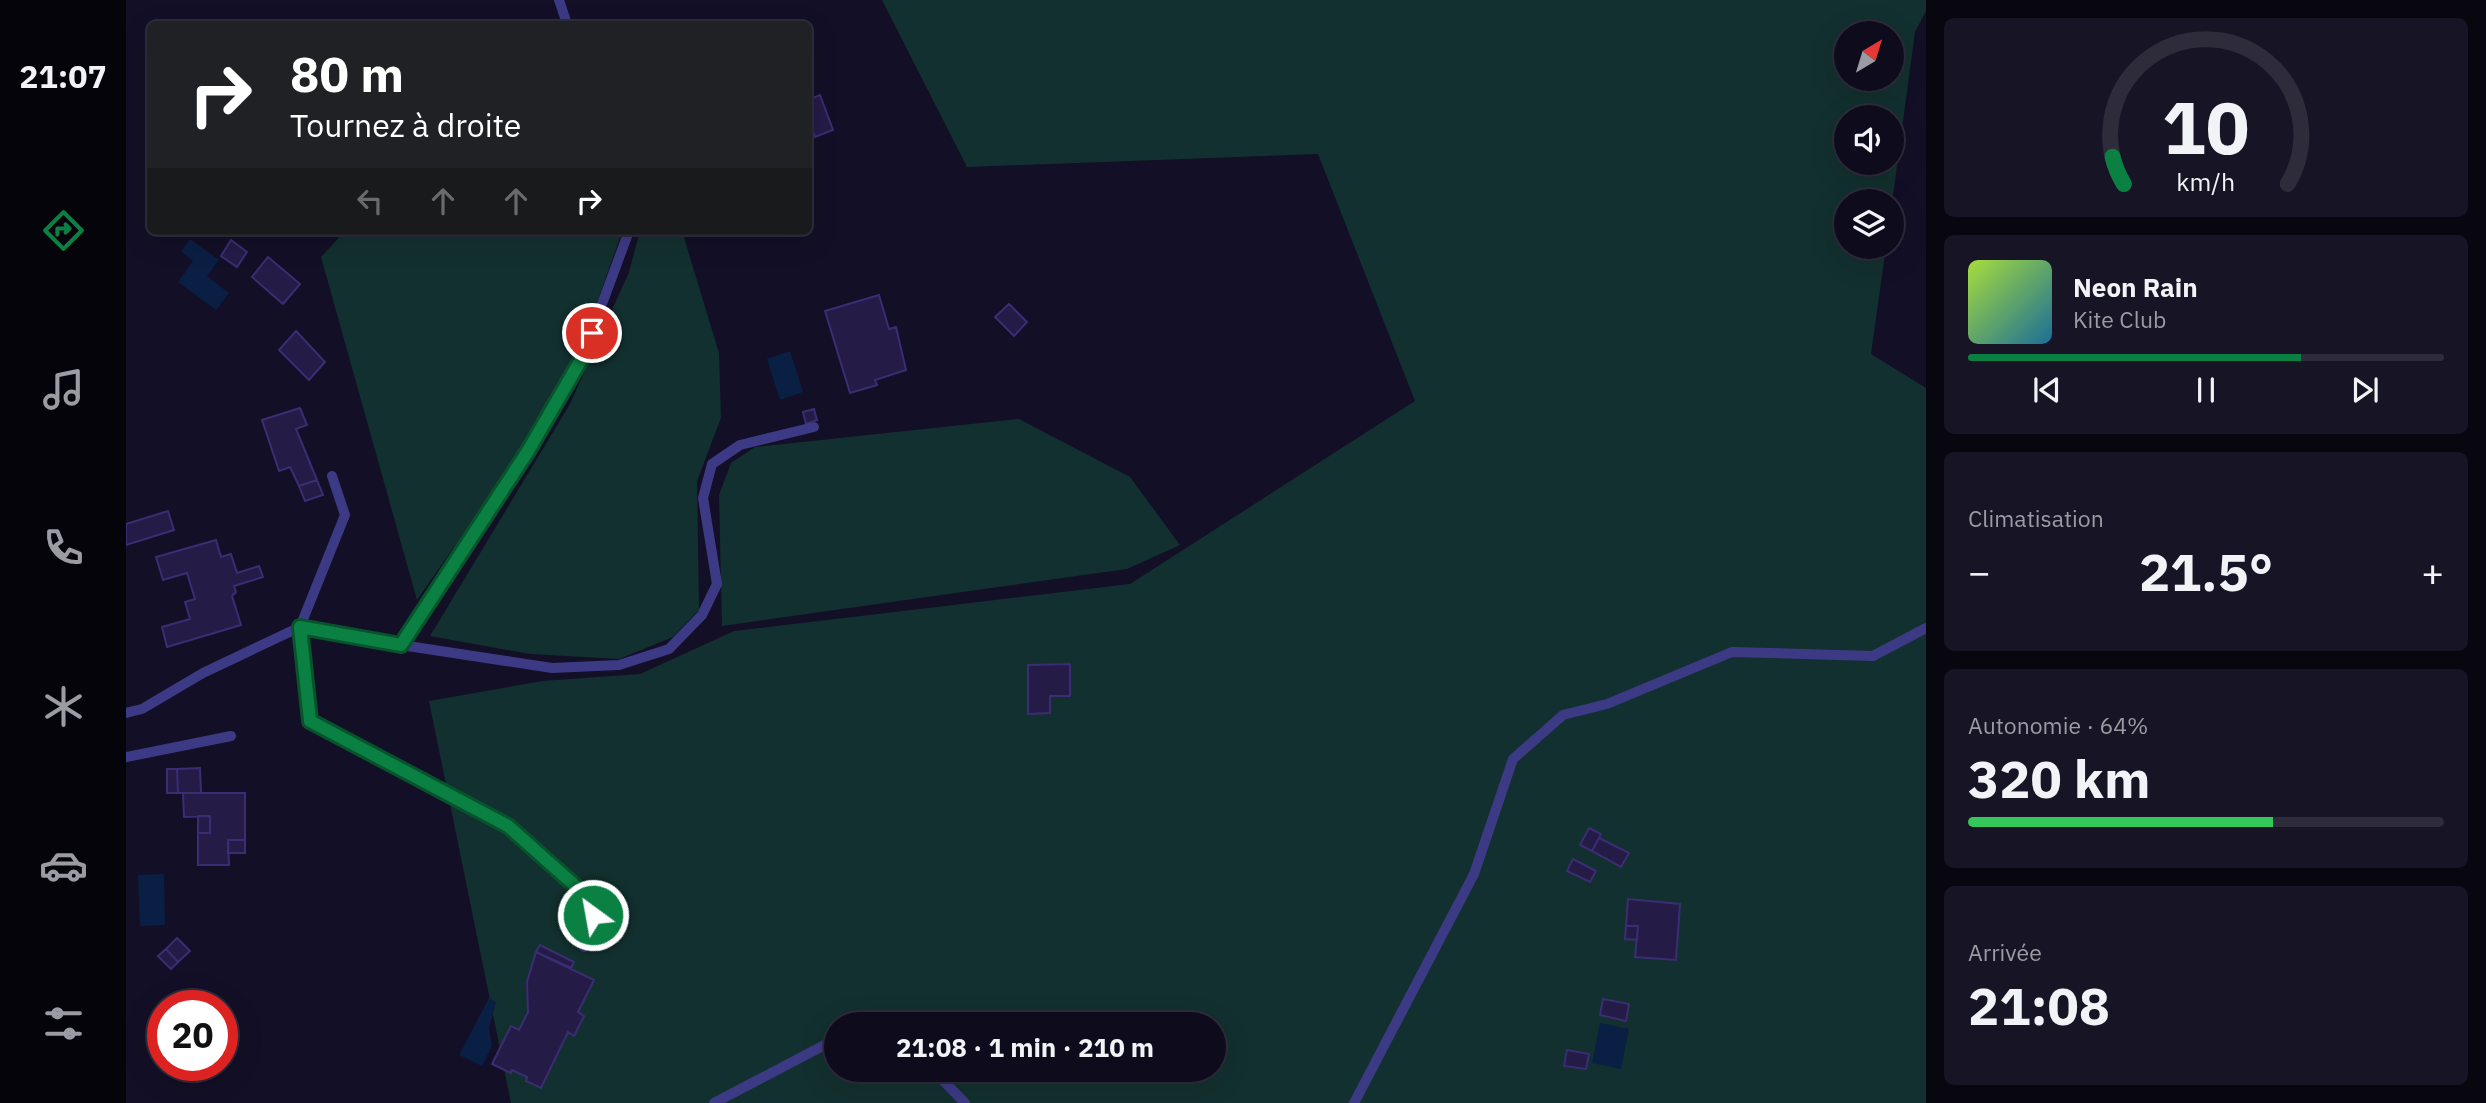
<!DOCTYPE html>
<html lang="fr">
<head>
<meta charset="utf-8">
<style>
	:root { --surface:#0e0b1c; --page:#171425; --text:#f1f3f6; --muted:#9b9ba3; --line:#2e2b3b; --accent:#0b8043 }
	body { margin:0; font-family:"IBM Plex Sans",sans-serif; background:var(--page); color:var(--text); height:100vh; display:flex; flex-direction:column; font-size:26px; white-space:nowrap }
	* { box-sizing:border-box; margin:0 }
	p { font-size:23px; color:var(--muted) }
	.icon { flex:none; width:38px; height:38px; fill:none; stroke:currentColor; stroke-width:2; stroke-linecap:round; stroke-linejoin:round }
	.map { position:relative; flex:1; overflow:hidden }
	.panel { display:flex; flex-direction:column; gap:18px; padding:18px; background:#08060f; width:560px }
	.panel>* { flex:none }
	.top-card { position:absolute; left:21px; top:21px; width:665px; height:214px; border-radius:10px; box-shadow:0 7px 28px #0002,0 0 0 2px var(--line); background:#202124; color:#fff; overflow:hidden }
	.needle { width:46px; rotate:38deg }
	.controls { position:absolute; left:1708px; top:21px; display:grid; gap:14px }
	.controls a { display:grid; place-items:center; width:70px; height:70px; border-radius:50%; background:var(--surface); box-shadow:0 7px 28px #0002,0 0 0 2px var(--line); font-size:35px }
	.speed { position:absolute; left:21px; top:990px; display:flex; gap:14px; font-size:35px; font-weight:700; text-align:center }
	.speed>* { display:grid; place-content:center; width:91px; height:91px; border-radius:50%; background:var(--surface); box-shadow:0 7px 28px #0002,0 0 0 2px var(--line); line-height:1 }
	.speed .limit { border:10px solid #d22; background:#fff; color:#111 }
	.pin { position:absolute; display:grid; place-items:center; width:60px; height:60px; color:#fff; margin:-30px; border:4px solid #fff; border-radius:50%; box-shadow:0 2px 7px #0007 }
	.me { position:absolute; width:77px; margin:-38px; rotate:328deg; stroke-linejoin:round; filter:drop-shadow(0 0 5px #0008) }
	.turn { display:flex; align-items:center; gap:24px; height:147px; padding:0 28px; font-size:32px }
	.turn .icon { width:91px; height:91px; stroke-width:2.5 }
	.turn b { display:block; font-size:49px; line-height:60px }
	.lanes { display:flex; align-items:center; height:66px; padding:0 28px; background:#0003; justify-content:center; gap:35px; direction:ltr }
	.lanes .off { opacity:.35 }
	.big { font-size:52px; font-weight:800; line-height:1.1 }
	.panel .card { flex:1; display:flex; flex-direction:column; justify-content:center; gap:10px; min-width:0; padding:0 24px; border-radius:10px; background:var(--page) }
	.panel .dial { align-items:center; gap:0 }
	.dial svg { height:182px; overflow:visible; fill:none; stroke:var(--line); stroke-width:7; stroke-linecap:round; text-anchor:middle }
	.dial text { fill:var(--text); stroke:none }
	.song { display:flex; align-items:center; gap:21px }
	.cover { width:84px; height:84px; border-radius:10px; background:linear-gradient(135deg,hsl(80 70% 55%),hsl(200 70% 35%)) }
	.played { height:7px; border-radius:4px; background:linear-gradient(90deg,var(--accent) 70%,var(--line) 70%) }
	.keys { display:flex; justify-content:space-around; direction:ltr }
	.heat { display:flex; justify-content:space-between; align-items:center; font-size:38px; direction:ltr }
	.charge { height:10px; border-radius:5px; background:linear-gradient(90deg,#34c759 64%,var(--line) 0) }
	.trip { position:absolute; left:698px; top:1012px; width:402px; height:70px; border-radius:35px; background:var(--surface); box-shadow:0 7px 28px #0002,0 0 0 2px var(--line); font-weight:800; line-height:70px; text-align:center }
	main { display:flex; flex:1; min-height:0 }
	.dock { display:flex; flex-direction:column; width:126px; justify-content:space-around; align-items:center; background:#06040b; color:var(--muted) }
	.dock .icon { width:49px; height:49px }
	.dock .on { color:var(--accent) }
	.dock b { font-size:32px; color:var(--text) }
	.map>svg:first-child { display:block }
</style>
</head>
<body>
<main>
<nav class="dock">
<b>21:07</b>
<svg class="icon on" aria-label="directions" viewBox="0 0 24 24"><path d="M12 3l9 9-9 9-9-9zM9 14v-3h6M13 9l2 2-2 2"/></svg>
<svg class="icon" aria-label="music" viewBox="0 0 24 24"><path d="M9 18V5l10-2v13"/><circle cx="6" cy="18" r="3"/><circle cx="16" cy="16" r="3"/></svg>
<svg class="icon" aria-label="phone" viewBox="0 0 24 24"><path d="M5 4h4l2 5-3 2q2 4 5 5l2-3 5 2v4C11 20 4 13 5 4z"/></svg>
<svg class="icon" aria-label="climate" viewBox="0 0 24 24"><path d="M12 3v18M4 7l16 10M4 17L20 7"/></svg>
<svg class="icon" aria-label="car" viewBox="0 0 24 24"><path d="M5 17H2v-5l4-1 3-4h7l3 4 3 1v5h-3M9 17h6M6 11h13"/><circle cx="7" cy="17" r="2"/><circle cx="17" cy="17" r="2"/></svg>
<svg class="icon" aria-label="filters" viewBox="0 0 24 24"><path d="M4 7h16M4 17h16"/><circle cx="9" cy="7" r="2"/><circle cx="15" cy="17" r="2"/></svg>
</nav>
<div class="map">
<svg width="1800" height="1103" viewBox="0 0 1800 1103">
	<rect width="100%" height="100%" fill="#130f26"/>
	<path fill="#12302f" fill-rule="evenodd" d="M 756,0 L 1800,0 L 1800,11 L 1789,32 L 1766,203 L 1766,201 L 1720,201 L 1720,247 L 1760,247 L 1745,354 L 1800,388 L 1800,1103 L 385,1103 L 303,701 L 416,681 L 514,674 L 608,631 L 1004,584 L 1289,401 L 1192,154 L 841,167 ZM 1720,33 L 1766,33 L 1766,79 L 1720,79 ZM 1720,117 L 1766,117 L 1766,163 L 1720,163 ZM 710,1024 L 1088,1024 L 1088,1069 L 710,1069 Z
		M 219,231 L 494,231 L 495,235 L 454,350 L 403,440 L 291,600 L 195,257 Z
		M 510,231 L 556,231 L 593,353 L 595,418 L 571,481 L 573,610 L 547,637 L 493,659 L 404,654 L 304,636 L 444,404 L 503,272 L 512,238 Z
		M 893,419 L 1004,477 L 1054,545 L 1001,569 L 596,626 L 593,495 L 605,463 L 629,447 Z"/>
	<path fill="#0a1f44" d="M 64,239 L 93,260 L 81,276 L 103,293 L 90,310 L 52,282 L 67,261 L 55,251 Z
		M 664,351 L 677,392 L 654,400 L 641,359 Z
		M 38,874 L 39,925 L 14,926 L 12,875 Z
		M 363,998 L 370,1002 L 363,1029 L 366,1046 L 356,1066 L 333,1055 Z
		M 1474,1023 L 1503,1029 L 1495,1069 L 1466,1063 Z"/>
	<path fill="#241b47" stroke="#3b2d73" stroke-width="2" d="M 694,95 L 707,130 L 689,137 L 682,120 L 682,100 Z
		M 105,240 L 121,252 L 111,267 L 95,256 Z
		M 142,257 L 174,284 L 157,304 L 126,277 Z
		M 753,295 L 763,329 L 770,327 L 780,370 L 749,380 L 751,385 L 724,393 L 699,311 Z
		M 883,304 L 901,322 L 888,336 L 869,317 Z
		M 170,331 L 199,362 L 183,380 L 153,350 Z
		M 174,408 L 181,425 L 170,429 L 191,480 L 173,486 L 164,467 L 153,471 L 136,420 Z
		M 688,409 L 691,420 L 680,424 L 677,412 Z
		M 191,480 L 197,495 L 179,501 L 173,486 Z
		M 42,511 L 48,530 L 0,545 L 0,524 Z
		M 90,540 L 95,557 L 105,554 L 111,573 L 133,566 L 137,577 L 108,586 L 110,592 L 106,596 L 115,625 L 41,647 L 36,627 L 64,619 L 59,602 L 69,599 L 61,573 L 37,580 L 30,557 Z
		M 944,664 L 944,696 L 924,696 L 924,713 L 902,714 L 902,665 Z
		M 74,768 L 75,793 L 52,793 L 51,769 Z
		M 41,769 L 51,769 L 52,793 L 41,793 Z
		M 57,793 L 119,793 L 119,840 L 102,840 L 103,865 L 72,865 L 72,833 L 84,833 L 84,816 L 58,817 Z
		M 72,816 L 84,816 L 84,833 L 72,833 Z
		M 1463,828 L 1475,834 L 1466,851 L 1454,845 Z
		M 1473,838 L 1503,853 L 1495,867 L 1466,851 Z
		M 102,840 L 119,840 L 119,853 L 102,853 Z
		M 1447,859 L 1470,871 L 1464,882 L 1441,871 Z
		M 1502,899 L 1554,904 L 1550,960 L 1509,957 L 1512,926 L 1500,926 Z
		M 1500,926 L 1512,926 L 1511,940 L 1499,939 Z
		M 51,938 L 64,951 L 52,962 L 40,949 Z
		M 414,945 L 448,962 L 445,968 L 410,952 Z
		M 40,949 L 52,962 L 45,969 L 32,956 Z
		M 410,952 L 468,980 L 452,1012 L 458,1016 L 448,1036 L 442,1032 L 415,1088 L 400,1081 L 401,1077 L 386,1070 L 385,1073 L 366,1064 L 385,1026 L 393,1030 L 402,1012 L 401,982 Z
		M 1477,999 L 1503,1004 L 1500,1021 L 1474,1015 Z
		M 1441,1050 L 1463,1054 L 1460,1069 L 1438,1066 Z"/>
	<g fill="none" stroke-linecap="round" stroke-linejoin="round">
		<path stroke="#3d3a85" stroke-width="10" d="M 433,0 L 441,24
			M 206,476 L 219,515 L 174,627 L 185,721 L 382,826 L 464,899 L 471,930 L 458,947
			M 275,645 L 402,451 L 456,358 L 503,231
			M 0,713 L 16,709 L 77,673 L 174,627 L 275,645 L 426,668 L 493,665 L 543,649 L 576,615 L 591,584 L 577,498 L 586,464 L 614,445 L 688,427
			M 0,757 L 105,736
			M 806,1069 L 839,1103
			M 588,1103 L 710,1039
			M 1228,1103 L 1348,874 L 1387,759 L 1437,715 L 1481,704 L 1606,652 L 1747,656 L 1800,628"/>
	</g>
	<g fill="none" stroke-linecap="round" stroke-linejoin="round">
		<g stroke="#07532c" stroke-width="18">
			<path id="route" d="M 466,333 L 456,358 L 402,451 L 275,645 L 174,627 L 184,721 L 382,826 L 464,899 L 467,915"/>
		</g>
		<use href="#route" stroke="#0b8043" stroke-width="12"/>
	</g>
</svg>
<div class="controls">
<a><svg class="needle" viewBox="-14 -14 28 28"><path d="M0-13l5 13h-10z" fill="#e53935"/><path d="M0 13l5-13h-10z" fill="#9b9ba3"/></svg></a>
<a><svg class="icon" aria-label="sound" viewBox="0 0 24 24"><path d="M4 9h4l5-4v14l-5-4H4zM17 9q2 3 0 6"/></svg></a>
<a><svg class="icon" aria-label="layers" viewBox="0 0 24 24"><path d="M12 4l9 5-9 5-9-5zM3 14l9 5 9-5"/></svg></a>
</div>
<div class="speed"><div class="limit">20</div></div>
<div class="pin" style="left:466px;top:333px;background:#d93025"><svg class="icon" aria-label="arrive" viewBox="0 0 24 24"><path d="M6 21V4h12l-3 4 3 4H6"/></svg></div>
<svg class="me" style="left:467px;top:915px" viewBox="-20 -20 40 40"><circle r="17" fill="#0b8043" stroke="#fff" stroke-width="3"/><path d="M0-11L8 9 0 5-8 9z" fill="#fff"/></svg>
<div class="trip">21:08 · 1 min · 210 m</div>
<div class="top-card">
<div class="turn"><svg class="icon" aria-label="right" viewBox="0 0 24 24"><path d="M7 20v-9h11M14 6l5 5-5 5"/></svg><div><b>80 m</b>Tournez à droite</div></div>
<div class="lanes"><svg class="icon off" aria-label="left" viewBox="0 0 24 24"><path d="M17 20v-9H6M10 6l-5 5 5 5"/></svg><svg class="icon off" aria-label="ahead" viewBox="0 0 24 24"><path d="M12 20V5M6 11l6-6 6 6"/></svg><svg class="icon off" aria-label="ahead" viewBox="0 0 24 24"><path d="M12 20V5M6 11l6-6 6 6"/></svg><svg class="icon" aria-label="right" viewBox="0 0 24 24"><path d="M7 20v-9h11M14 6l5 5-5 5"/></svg></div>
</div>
</div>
<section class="panel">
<div class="card dial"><svg viewBox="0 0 100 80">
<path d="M14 69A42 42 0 1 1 86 69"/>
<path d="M14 69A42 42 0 0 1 9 57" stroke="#0b8043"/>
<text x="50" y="56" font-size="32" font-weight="700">10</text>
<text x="50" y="72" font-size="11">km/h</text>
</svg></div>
<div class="card">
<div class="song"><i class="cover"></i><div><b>Neon Rain</b><p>Kite Club</p></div></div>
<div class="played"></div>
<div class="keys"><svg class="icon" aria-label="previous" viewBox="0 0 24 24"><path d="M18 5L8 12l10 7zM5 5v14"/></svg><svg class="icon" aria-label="pause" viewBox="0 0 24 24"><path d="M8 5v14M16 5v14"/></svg><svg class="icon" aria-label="next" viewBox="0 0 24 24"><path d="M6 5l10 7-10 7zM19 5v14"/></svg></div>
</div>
<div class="card"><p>Climatisation</p>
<div class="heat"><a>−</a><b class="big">21.5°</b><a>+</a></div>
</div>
<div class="card"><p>Autonomie · 64%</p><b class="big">320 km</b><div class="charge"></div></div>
<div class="card"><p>Arrivée</p><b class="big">21:08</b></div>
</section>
</main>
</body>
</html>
